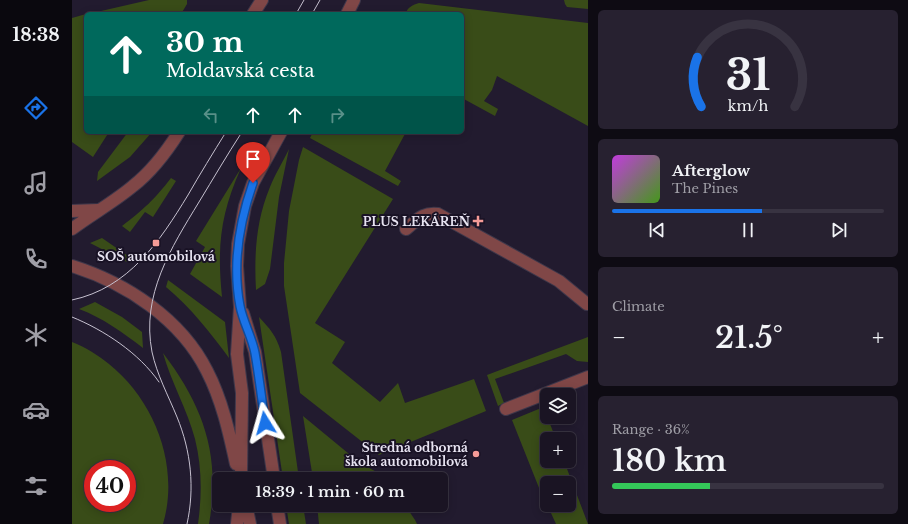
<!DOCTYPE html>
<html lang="en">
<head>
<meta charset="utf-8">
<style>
	:root { --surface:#1a1423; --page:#272130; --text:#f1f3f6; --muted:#9f9ea6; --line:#383341; --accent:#1a73e8 }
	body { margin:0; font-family:"Libre Baskerville",serif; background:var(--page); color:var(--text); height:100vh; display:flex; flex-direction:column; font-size:15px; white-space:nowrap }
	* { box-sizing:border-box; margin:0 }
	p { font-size:13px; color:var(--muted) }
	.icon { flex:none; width:22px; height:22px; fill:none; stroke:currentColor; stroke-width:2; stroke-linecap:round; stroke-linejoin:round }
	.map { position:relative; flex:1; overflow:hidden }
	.side { display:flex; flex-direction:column; gap:10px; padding:10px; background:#0e0b13; width:320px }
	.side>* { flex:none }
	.banner { position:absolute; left:12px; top:12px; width:380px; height:122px; border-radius:6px; box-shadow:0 2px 10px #0003,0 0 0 1px var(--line); background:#00695c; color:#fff; overflow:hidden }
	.controls { position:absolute; left:468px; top:388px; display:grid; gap:8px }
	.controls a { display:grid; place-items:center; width:36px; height:36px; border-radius:6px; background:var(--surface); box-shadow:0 2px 10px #0003,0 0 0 1px var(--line); font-size:20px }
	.speed { position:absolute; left:12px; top:460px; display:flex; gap:8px; font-size:20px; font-weight:700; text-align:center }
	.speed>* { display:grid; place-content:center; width:52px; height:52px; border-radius:50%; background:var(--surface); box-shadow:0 2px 10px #0003,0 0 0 1px var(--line); line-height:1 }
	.speed .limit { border:6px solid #d22; background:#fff; color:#111 }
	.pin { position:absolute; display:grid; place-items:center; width:34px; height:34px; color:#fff; margin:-41px -17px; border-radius:50% 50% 50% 0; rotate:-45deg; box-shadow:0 0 4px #0007 }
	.pin .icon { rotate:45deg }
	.me { position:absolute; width:44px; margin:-22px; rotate:352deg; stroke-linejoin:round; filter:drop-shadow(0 0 3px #0008) }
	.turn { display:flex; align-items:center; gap:14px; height:84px; padding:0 16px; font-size:18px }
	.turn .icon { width:52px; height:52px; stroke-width:2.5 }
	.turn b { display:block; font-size:28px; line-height:34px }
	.lanes { display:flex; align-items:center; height:38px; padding:0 16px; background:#0003; justify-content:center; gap:20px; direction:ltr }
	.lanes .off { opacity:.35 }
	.big { font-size:30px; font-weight:600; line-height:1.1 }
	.side .card { flex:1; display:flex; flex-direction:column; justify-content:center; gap:6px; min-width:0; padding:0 14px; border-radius:6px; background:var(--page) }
	.side .dial { align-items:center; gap:0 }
	.dial svg { height:104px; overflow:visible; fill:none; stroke:var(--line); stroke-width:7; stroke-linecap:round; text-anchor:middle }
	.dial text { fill:var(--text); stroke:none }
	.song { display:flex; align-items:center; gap:12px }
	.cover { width:48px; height:48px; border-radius:6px; background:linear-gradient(135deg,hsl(290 70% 55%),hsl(100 70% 35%)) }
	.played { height:4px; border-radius:2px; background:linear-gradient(90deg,var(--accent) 55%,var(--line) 55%) }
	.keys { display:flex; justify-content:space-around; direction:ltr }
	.heat { display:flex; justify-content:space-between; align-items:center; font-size:22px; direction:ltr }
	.charge { height:6px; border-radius:3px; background:linear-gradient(90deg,#34c759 36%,var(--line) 0) }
	.trip { position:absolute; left:140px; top:472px; width:236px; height:40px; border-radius:6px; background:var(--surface); box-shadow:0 2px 10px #0003,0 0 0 1px var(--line); font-weight:600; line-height:40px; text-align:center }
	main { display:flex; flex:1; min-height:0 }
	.dock { display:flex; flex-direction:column; width:72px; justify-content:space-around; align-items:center; background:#0a080e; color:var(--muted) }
	.dock .icon { width:28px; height:28px }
	.dock .selected { color:var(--accent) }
	.dock b { font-size:18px; color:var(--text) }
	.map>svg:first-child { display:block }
</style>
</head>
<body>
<main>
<nav class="dock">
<b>18:38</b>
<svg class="icon selected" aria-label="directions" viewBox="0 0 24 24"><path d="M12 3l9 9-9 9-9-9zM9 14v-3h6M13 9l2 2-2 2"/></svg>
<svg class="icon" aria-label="music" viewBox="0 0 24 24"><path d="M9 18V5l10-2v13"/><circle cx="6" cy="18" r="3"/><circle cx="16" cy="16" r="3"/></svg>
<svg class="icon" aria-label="phone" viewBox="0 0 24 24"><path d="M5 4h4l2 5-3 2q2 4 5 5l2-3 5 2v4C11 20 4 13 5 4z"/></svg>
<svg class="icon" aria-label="climate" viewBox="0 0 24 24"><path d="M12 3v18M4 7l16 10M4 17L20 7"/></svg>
<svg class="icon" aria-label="car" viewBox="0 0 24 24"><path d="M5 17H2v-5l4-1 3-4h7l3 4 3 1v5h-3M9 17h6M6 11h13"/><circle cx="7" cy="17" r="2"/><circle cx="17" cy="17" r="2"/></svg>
<svg class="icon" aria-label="filters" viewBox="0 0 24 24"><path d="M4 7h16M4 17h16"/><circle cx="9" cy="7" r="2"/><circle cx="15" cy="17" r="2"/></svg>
</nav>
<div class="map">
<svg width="516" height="524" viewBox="0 0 516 524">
	<rect width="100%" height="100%" fill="#221b2f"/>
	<path fill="#394c18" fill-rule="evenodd" d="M 77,0 L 115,0 L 115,4 L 109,14 L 16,14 Z
		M 492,0 L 516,0 L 516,9 L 495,7 L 493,4 Z
		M 347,3 L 516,23 L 516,126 L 425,76 L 420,90 L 412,101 L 426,109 L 423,116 L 390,98 L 390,14 L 334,14 C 335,7 341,5 347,3 Z
		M 14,14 L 14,132 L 37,132 L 21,157 L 0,142 L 0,18 Z
		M 56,132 L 80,132 L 58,157 L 25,181 L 26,172 Z
		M 241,132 L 334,132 L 313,171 L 329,181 L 326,186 L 238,138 Z
		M 231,147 L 321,199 L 243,323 L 273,342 L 260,363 L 308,402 L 326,383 L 333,403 L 402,379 L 414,411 L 307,455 L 228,393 L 212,286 L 212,263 L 217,211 L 227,160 Z
		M 217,149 L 207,197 L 198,269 L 193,284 L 184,290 C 182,255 184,220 198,187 C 203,174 211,162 217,149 Z
		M 169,168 C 148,215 145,247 150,297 L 118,274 L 133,247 L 124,241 Z
		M 99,178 L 104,181 L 81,217 L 73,212 L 58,232 L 50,226 C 71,210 83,199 99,178 Z
		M 30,238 L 59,258 L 55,262 L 18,243 Z
		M 96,280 L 153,322 L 157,358 C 138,332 119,308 94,287 Z
		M 23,302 L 50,317 L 70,332 L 71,348 C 50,332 31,318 7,309 Z
		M 187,317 C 198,329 204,335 209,352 L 227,479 L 211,479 Z
		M 516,337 L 516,362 L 505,361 L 494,354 L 423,379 L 432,403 L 426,406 L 415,375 Z
		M 0,342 C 13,347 26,355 37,364 C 83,401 108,466 91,524 L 0,524 ZM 21,469 L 55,469 L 55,503 L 21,503 Z
		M 91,353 C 132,407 149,456 137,524 L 126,524 C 130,495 130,467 123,439 C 115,409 99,382 91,353 Z
		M 474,406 L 475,408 L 472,409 L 484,439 L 475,439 L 475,461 L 492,461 L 516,524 L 484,524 L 479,513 L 477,513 L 440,420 ZM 475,483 L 497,483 L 497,505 L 475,505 Z
		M 231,416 L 288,463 L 312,476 L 314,479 L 241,479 Z
		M 214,505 L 231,505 L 234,524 L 217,524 Z
		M 245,505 L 333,505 L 343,520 L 345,524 L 247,524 Z"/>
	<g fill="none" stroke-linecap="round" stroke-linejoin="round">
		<g stroke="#3e374a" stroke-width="14">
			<path id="minor" d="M 181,14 L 190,0
				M 275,14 L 282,0
				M 0,211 L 26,210
				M 0,229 C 20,214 42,202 61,186 C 79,172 95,151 107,132
				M 334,229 C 345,220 351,212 366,214 L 487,281 L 515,304
				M 0,266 C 54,283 109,319 135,371 C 150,400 157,432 164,464
				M 171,313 L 183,352 L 202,479
				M 434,409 L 516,377
				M 169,479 L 170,393 L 165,354 L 168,307 L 165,266 L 166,244 L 173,206 L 181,183 L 209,132
				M 174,505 L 178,524
				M 205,505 L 208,524
				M 165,524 L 167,505"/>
		</g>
		<use href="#minor" stroke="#804747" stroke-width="12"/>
		<path stroke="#c6c1d0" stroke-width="1" d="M 224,14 L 232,0
			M 240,14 L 248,0
			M 0,300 C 57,288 88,241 116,195 C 128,174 141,153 154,132
			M 0,317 C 32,330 67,353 87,382
			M 115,524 C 123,488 119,451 105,417 C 96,395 85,375 80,352 C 69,295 99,248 127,202 C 141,179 155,155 170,132"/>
	</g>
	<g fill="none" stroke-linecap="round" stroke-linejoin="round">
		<g stroke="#114b97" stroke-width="10">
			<path id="route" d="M 181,183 C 167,223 160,264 168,306 C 171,322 180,337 183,353 C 187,376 190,400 193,423"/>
		</g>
		<use href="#route" stroke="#1a73e8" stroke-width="7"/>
	</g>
	<g fill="#f59b97" stroke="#191225" stroke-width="1.5">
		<path d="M404 215h4v4h4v4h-4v4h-4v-4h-4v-4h4z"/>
		<rect x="80" y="239" width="8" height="8" rx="2"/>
		<circle cx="404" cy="454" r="4"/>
	</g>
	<g text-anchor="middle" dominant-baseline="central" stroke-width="4" stroke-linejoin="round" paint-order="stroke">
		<g font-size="12" font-weight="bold" fill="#e8e4f2" stroke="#191225" text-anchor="end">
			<text x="398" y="221">PLUS LEKÁREŇ</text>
			<text x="84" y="256" text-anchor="middle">SOŠ automobilová</text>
			<text x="396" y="447">Stredná odborná<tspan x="396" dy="14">škola automobilová</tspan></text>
		</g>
	</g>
</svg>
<div class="controls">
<a><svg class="icon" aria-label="layers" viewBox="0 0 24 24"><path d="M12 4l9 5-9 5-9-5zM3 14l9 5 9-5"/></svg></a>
<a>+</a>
<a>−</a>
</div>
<div class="speed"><div class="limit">40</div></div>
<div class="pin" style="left:181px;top:183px;background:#d93025"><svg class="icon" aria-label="arrive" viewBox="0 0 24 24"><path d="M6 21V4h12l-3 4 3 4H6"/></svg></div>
<svg class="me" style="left:193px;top:423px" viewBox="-20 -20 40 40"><path d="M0-17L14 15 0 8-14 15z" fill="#1a73e8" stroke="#fff" stroke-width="4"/></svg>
<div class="trip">18:39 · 1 min · 60 m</div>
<div class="banner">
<div class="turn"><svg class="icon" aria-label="ahead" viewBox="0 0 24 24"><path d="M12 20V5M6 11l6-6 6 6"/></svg><div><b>30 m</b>Moldavská cesta</div></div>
<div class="lanes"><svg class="icon off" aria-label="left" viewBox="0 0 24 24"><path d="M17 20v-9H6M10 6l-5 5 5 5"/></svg><svg class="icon" aria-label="ahead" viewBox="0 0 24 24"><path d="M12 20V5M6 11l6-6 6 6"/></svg><svg class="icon" aria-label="ahead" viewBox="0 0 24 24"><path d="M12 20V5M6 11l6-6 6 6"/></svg><svg class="icon off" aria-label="right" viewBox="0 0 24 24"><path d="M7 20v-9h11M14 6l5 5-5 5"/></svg></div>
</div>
</div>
<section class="side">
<div class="card dial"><svg viewBox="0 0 100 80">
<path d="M14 69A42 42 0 1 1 86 69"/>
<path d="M14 69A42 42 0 0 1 11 31" stroke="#1a73e8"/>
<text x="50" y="56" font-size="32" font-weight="700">31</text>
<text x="50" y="72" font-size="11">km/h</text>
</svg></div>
<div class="card">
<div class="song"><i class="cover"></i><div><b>Afterglow</b><p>The Pines</p></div></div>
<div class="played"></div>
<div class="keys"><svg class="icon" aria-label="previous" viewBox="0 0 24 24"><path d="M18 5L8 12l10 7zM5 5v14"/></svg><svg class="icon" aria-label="pause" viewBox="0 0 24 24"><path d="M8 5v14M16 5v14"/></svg><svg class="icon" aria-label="next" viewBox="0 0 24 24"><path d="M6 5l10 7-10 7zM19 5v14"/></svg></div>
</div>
<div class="card"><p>Climate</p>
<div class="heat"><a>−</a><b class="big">21.5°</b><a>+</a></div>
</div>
<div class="card"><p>Range · 36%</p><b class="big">180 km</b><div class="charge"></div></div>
</section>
</main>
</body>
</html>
